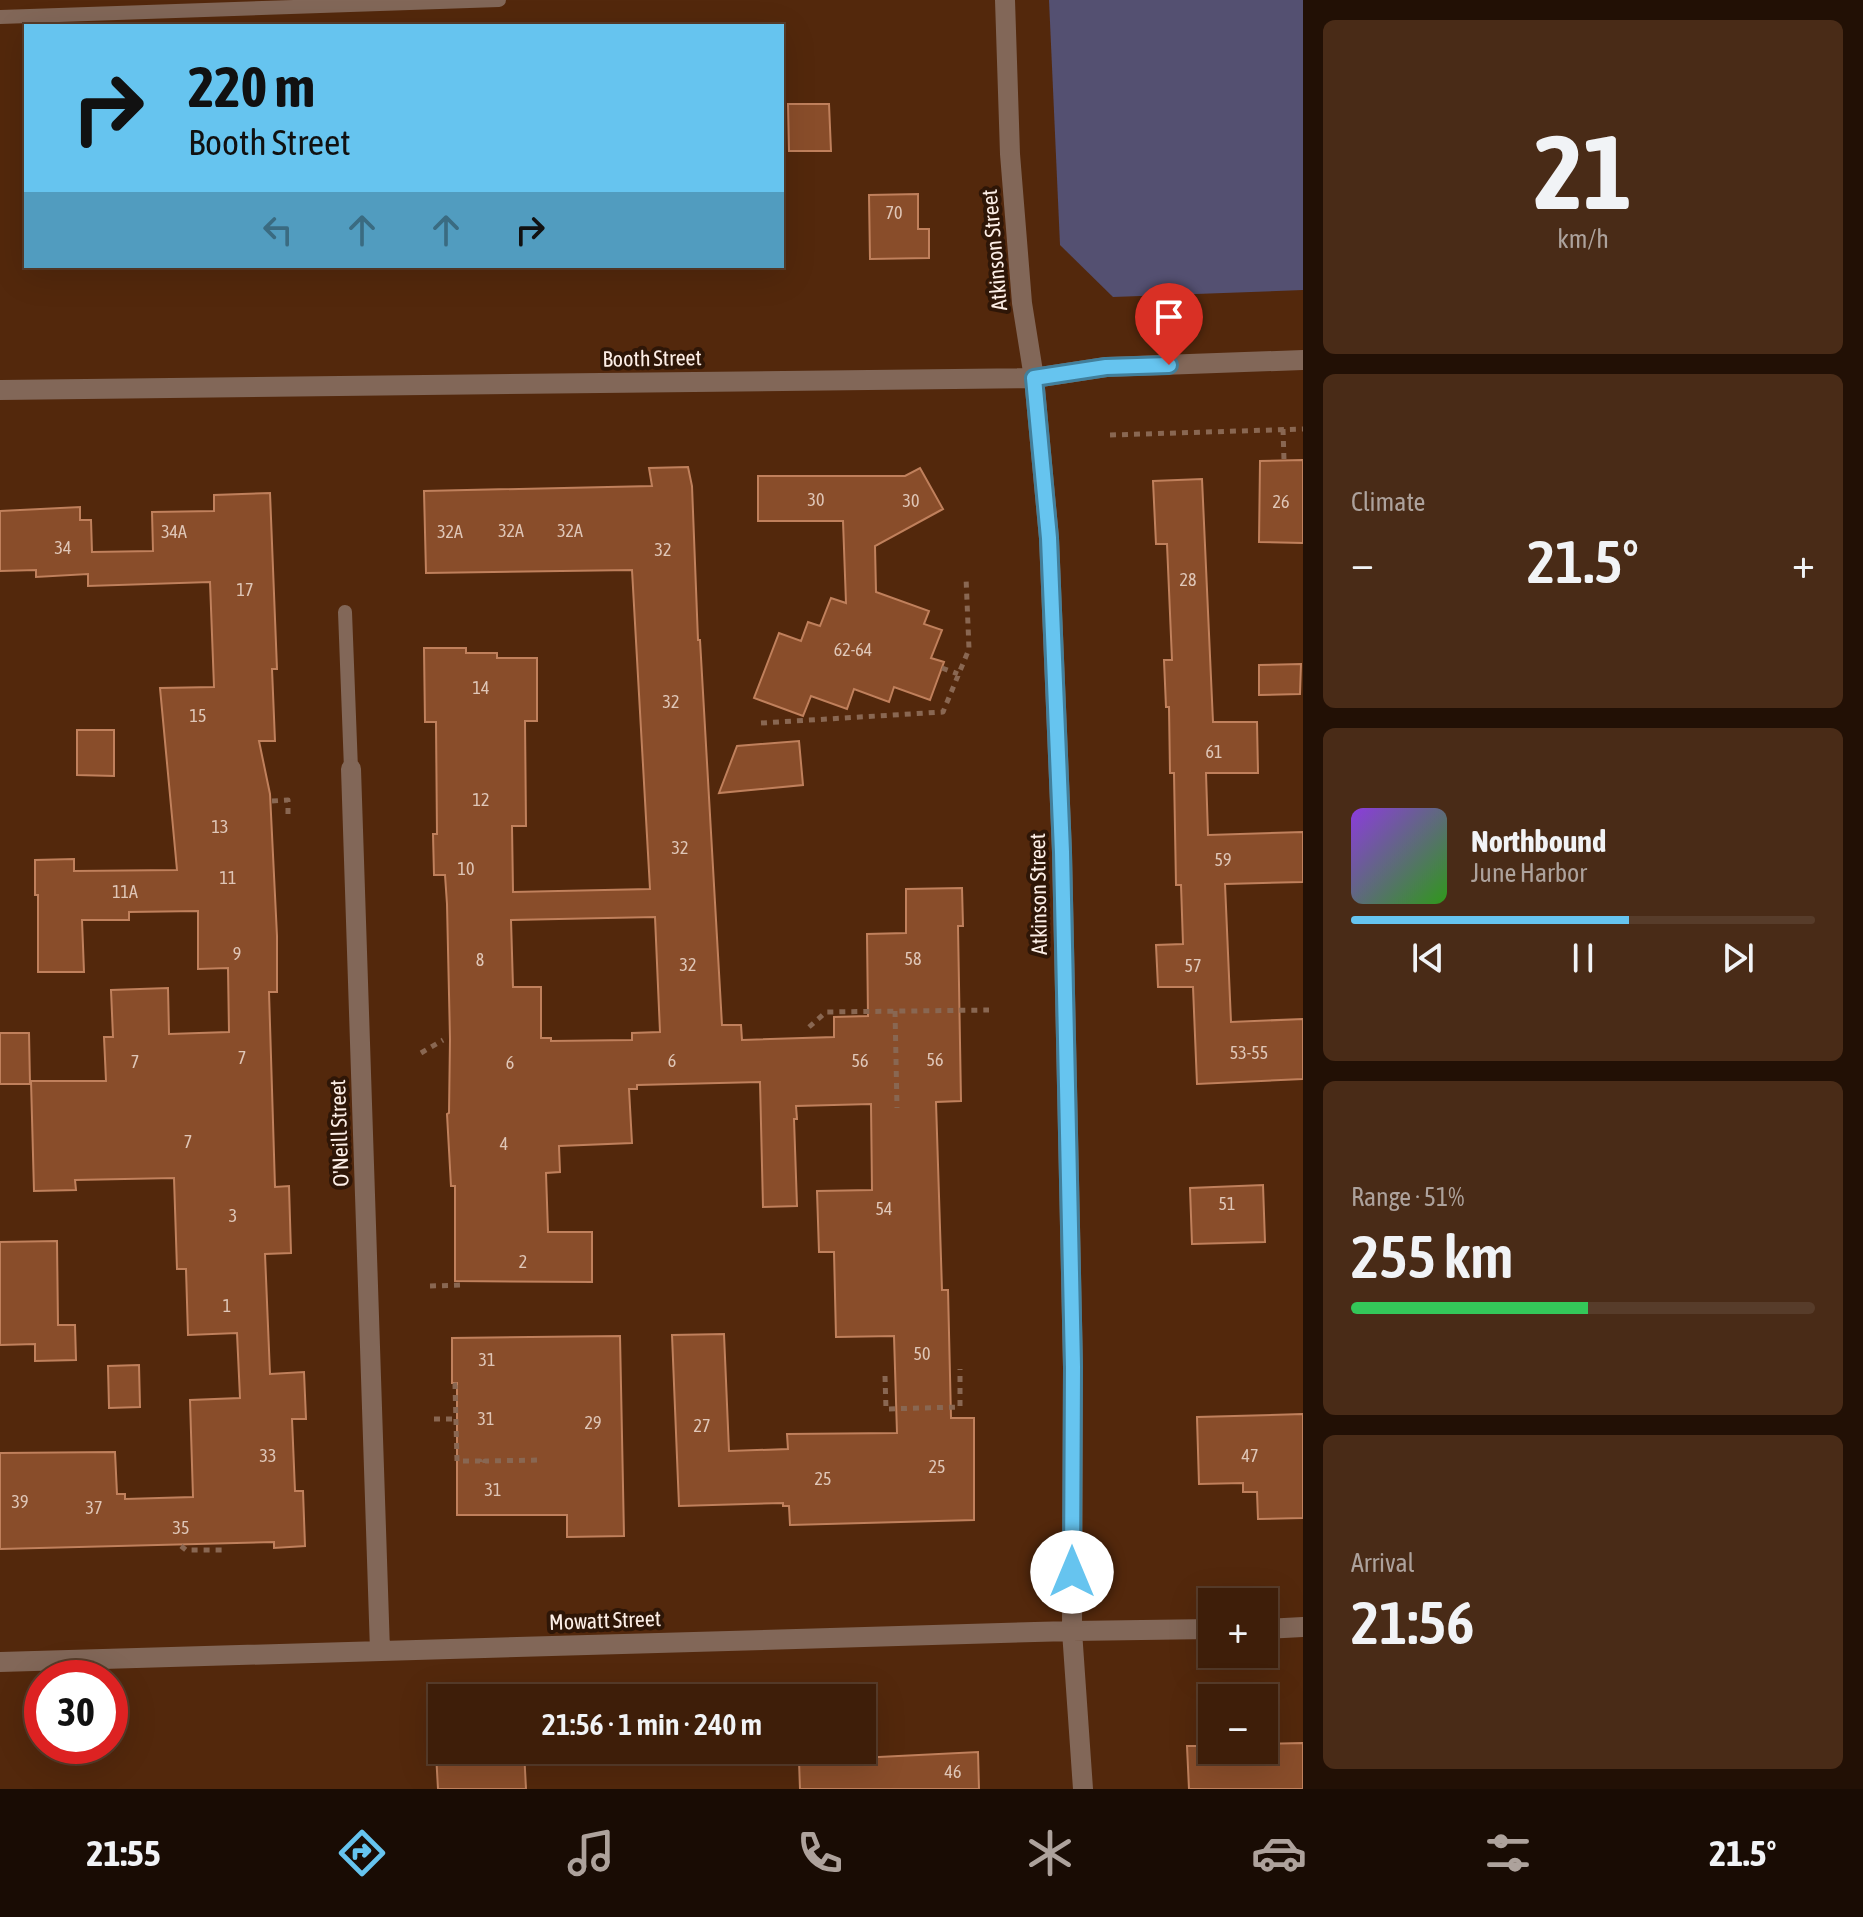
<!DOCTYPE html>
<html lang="en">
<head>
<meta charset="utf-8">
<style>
	:root { --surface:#3e1e09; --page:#492b17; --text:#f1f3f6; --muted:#ada29c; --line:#573c2a; --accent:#66c4ef }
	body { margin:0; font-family:"Asap Condensed",sans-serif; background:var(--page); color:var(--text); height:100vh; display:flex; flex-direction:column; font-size:30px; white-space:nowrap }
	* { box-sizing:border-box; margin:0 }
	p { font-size:26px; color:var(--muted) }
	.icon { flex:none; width:44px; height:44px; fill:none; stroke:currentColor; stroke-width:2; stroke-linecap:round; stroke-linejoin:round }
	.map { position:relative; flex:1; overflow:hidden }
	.panel { display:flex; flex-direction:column; gap:20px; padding:20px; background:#221005; width:560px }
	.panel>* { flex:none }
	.top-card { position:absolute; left:24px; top:24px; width:760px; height:244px; border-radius:0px; box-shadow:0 8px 32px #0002,0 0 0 2px var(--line); background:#66c4ef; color:#111; overflow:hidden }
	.fabs { position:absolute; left:1198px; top:1588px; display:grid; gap:16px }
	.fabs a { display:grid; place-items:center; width:80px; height:80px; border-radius:0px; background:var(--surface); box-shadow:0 8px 32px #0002,0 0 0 2px var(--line); font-size:40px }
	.speed { position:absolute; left:24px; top:1660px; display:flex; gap:16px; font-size:40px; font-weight:700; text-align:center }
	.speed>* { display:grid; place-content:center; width:104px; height:104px; border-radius:50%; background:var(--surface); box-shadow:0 8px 32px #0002,0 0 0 2px var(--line); line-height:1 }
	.speed .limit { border:12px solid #d22; background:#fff; color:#111 }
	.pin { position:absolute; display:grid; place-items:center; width:68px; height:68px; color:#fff; margin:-82px -34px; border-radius:50% 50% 50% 0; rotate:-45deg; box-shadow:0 0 8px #0007 }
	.pin .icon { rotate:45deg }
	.me { position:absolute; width:88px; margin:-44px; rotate:0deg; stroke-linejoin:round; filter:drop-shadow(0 0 6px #0008) }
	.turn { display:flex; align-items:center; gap:28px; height:168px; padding:0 32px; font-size:36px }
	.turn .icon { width:104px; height:104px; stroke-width:2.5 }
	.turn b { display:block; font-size:56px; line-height:68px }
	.lanes { display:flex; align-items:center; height:76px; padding:0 32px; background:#0003; justify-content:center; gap:40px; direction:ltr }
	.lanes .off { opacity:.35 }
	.big { font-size:60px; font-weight:600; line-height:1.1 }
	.panel .card { flex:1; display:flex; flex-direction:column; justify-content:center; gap:12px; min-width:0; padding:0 28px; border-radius:12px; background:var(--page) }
	.panel .dial { align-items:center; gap:0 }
	.dial b { font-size:104px; line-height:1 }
	.song { display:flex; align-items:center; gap:24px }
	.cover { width:96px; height:96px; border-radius:12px; background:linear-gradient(135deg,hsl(270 70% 55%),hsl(110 70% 35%)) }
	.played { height:8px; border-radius:4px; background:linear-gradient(90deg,var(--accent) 60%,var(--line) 60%) }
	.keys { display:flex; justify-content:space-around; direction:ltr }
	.heat { display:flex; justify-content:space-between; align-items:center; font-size:44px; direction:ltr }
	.charge { height:12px; border-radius:6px; background:linear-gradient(90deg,#34c759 51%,var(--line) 0) }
	.trip { position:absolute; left:428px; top:1684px; width:448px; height:80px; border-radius:0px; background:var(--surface); box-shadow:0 8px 32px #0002,0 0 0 2px var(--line); font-weight:600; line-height:80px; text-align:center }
	.tab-bar { display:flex; height:128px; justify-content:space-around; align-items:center; background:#190c04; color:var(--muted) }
	.tab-bar .icon { width:56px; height:56px }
	.tab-bar .on { color:var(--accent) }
	.tab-bar b { font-size:36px; color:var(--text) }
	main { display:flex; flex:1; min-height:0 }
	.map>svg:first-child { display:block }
</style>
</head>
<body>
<main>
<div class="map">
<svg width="1303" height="1789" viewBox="0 0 1303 1789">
	<rect width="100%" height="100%" fill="#53280c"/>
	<path fill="#545071" d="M 1049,0 L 1303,0 L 1303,290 L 1113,297 L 1060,245 Z"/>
	<path fill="#894d2a" stroke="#c0805c" stroke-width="2" fill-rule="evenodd" d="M 788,104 L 829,104 L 831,151 L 789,151 Z
		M 918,194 L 918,229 L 929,229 L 929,258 L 870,259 L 869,195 Z
		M 1303,460 L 1303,543 L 1259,542 L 1260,461 Z
		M 688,467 L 692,486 L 698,640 L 700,640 L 722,1025 L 741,1025 L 742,1040 L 834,1037 L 834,1017 L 868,1016 L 867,934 L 906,933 L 906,889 L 962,888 L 963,926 L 958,926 L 961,1101 L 936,1102 L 942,1290 L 948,1290 L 951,1418 L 974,1418 L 974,1520 L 790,1525 L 789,1506 L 783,1506 L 783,1503 L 679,1506 L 672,1335 L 724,1334 L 729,1451 L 788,1449 L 787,1434 L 897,1433 L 894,1336 L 836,1337 L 834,1252 L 819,1252 L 817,1191 L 872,1190 L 871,1104 L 796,1106 L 797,1119 L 794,1119 L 797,1206 L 763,1207 L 760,1082 L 637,1085 L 637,1089 L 629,1089 L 632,1143 L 559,1146 L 560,1172 L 546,1173 L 548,1232 L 592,1232 L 592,1282 L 455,1281 L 455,1186 L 451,1186 L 447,1114 L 449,1113 L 450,1039 L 447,904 L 445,875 L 434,875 L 433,834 L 437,834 L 436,722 L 425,722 L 424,648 L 466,648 L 466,653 L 497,653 L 497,658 L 537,658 L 537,721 L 525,721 L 526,826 L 512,826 L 513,892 L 650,889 L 632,570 L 426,573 L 424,491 L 652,486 L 649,468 ZM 655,917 L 660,1032 L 632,1033 L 632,1040 L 551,1041 L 551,1038 L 541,1038 L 541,987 L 513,987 L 511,920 Z
		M 920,468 L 943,509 L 875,546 L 876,592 L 929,611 L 924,624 L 942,630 L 931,658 L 944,662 L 930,700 L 894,687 L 889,702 L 854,689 L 847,709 L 811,696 L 803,716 L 754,698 L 779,633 L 801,641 L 808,622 L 820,626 L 831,598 L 846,603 L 843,521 L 758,521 L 758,476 L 905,476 Z
		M 1202,479 L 1213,722 L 1257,722 L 1258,773 L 1206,773 L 1208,835 L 1303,832 L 1303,882 L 1225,884 L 1231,1022 L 1303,1019 L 1303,1079 L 1197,1084 L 1193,987 L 1158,987 L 1156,945 L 1183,944 L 1181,885 L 1176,885 L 1174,773 L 1170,773 L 1169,707 L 1166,707 L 1164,660 L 1172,660 L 1167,544 L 1156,544 L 1153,481 Z
		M 270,493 L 277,669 L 272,669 L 275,741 L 259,741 L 270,794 L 277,936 L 277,992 L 269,992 L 275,1187 L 289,1186 L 291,1253 L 265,1254 L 270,1374 L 304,1372 L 306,1419 L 292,1419 L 295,1491 L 303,1491 L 305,1546 L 274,1548 L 274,1542 L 0,1549 L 0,1453 L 115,1452 L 117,1494 L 125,1494 L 125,1499 L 193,1497 L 190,1400 L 240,1398 L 237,1333 L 188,1335 L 186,1269 L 177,1269 L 174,1178 L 75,1180 L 76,1190 L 34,1191 L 31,1081 L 106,1081 L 104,1037 L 113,1037 L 111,990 L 168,988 L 169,1034 L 229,1032 L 228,968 L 198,969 L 198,911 L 129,912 L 129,920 L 82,920 L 84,972 L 38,972 L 38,895 L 35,895 L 35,860 L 74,859 L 74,871 L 177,870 L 160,688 L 214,687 L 210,582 L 88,586 L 88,574 L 36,577 L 36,570 L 0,571 L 0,511 L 80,507 L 80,520 L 91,520 L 92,552 L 153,551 L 152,512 L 214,511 L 214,495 Z
		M 1301,664 L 1300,694 L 1259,695 L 1259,665 Z
		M 77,730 L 114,730 L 114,776 L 77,775 Z
		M 799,741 L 803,785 L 719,793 L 737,746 Z
		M 0,1033 L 29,1033 L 30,1084 L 0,1084 Z
		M 1263,1185 L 1265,1242 L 1192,1244 L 1190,1188 Z
		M 57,1241 L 58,1325 L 75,1325 L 76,1360 L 35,1361 L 35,1344 L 0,1345 L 0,1242 Z
		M 620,1336 L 624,1536 L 567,1537 L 567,1515 L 457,1515 L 457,1383 L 452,1383 L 452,1338 Z
		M 139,1365 L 140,1407 L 109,1408 L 108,1366 Z
		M 1303,1414 L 1303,1518 L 1258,1519 L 1257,1492 L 1243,1492 L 1243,1483 L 1199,1484 L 1197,1417 Z
		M 1303,1743 L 1303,1789 L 1189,1789 L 1187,1746 L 1212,1746 L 1212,1750 L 1264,1750 L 1264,1744 Z
		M 524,1750 L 526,1789 L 438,1789 L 436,1753 Z
		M 978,1752 L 979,1789 L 800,1789 L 799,1761 Z"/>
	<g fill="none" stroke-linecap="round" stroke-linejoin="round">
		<path stroke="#896752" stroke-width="5" stroke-dasharray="6 6" stroke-linecap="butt" d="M 1283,429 L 1284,460
			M 1110,435 L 1303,429
			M 942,668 L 958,674
			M 761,723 L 943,712 L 969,649 L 966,577
			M 272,801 L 288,800 L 288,816
			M 895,1011 L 897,1108
			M 809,1027 L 826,1012 L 989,1010
			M 421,1053 L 443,1040
			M 430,1286 L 464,1285
			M 885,1376 L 886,1409 L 960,1407 L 960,1369
			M 457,1385 L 455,1385 L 457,1461 L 480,1461 L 480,1463
			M 434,1419 L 455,1419
			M 485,1463 L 485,1461 L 541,1460
			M 181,1546 L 186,1550 L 224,1550"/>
		<path stroke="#826758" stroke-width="14" d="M 0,17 L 499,0
			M 345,612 L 351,769"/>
		<path stroke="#826758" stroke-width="20" d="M 1005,0 L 1010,154 L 1022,303 L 1034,378 L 1049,538 L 1062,852 L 1073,1367 L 1072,1631 L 1083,1789
			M 0,390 L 1034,378 L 1106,367 L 1303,360
			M 351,769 L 380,1651
			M 1264,1629 L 1303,1627
			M 0,1662 L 1072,1631 L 1212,1629"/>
	</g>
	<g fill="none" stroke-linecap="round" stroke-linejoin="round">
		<g stroke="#427f9b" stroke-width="20">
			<path id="route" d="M 1072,1572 L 1073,1367 L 1062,852 L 1049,538 L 1034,378 L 1106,367 L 1169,365"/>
		</g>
		<use href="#route" stroke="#66c4ef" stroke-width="14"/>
	</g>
	<g text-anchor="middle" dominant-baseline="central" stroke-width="8" stroke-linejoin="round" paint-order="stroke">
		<g font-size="18" fill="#dfc6b7">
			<text x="894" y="212">70</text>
			<text x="816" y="499">30</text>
			<text x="911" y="500">30</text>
			<text x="1281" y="501">26</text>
			<text x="511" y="530">32A</text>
			<text x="570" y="530">32A</text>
			<text x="174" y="531">34A</text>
			<text x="450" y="531">32A</text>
			<text x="63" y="547">34</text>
			<text x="663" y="549">32</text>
			<text x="1188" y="579">28</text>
			<text x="245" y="589">17</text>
			<text x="853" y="649">62-64</text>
			<text x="481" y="687">14</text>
			<text x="671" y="701">32</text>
			<text x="198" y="715">15</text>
			<text x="1214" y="751">61</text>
			<text x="481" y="799">12</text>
			<text x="220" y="826">13</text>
			<text x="680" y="847">32</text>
			<text x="1223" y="859">59</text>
			<text x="466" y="868">10</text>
			<text x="228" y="877">11</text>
			<text x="125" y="891">11A</text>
			<text x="237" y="953">9</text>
			<text x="913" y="958">58</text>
			<text x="480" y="959">8</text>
			<text x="688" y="964">32</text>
			<text x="1193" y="965">57</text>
			<text x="1249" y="1052">53-55</text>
			<text x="242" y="1057">7</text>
			<text x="935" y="1059">56</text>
			<text x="672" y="1060">6</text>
			<text x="860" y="1060">56</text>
			<text x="135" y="1061">7</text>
			<text x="510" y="1062">6</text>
			<text x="188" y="1141">7</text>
			<text x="504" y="1143">4</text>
			<text x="1227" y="1203">51</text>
			<text x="884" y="1208">54</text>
			<text x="233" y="1215">3</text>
			<text x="523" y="1261">2</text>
			<text x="227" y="1305">1</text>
			<text x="922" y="1353">50</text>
			<text x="487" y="1359">31</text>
			<text x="486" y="1418">31</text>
			<text x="593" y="1422">29</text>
			<text x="702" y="1425">27</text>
			<text x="268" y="1455">33</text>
			<text x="1250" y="1455">47</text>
			<text x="937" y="1466">25</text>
			<text x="823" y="1478">25</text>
			<text x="493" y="1489">31</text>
			<text x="20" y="1501">39</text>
			<text x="94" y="1507">37</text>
			<text x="181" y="1527">35</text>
			<text x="953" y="1771">46</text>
		</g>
		<g font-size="22" fill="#fceee6" stroke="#2e1607">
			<text transform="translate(994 250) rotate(-95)">Atkinson Street</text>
			<text transform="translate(652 358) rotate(-1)">Booth Street</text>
			<text transform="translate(1038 894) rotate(-91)">Atkinson Street</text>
			<text transform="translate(339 1133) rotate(-92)">O'Neill Street</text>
			<text transform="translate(605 1620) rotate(-2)">Mowatt Street</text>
		</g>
	</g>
</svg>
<div class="fabs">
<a>+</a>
<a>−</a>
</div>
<div class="speed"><div class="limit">30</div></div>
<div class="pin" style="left:1169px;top:365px;background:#d93025"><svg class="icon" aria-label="arrive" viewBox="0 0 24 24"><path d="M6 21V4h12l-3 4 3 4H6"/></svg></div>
<svg class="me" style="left:1072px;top:1572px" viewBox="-20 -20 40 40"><circle r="19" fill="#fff"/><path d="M0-13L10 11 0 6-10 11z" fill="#66c4ef"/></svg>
<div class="trip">21:56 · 1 min · 240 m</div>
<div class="top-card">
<div class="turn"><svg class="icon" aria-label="right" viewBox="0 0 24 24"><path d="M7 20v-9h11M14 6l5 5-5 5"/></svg><div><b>220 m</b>Booth Street</div></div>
<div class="lanes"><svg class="icon off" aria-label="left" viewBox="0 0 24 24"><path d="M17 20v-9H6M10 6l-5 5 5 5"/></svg><svg class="icon off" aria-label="ahead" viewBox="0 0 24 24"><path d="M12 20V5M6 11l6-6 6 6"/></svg><svg class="icon off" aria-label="ahead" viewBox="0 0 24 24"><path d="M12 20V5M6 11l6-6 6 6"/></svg><svg class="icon" aria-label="right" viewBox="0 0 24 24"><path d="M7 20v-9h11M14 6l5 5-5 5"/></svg></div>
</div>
</div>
<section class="panel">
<div class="card dial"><b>21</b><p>km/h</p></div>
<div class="card"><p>Climate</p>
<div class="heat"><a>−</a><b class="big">21.5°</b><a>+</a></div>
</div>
<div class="card">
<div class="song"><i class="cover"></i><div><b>Northbound</b><p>June Harbor</p></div></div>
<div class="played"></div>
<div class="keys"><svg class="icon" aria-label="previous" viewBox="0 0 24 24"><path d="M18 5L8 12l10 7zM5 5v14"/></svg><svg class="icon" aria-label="pause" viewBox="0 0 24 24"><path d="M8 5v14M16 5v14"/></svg><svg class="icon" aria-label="next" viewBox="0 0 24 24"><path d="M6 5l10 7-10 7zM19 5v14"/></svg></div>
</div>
<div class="card"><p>Range · 51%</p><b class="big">255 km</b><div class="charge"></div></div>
<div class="card"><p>Arrival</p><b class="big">21:56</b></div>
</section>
</main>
<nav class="tab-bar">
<b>21:55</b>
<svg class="icon on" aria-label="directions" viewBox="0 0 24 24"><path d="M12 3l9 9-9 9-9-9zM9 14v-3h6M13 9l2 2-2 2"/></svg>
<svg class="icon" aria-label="music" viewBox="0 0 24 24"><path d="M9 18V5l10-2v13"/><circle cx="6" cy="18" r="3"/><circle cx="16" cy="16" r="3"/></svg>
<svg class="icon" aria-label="phone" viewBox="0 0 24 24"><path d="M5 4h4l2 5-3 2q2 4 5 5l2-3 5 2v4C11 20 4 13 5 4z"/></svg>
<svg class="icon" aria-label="climate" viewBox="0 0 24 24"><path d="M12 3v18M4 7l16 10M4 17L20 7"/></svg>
<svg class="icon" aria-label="car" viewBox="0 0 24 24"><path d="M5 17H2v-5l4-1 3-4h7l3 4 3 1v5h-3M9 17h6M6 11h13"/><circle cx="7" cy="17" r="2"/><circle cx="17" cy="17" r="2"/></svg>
<svg class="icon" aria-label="filters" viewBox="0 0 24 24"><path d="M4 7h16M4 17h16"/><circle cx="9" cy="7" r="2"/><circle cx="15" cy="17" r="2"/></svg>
<b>21.5°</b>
</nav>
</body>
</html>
